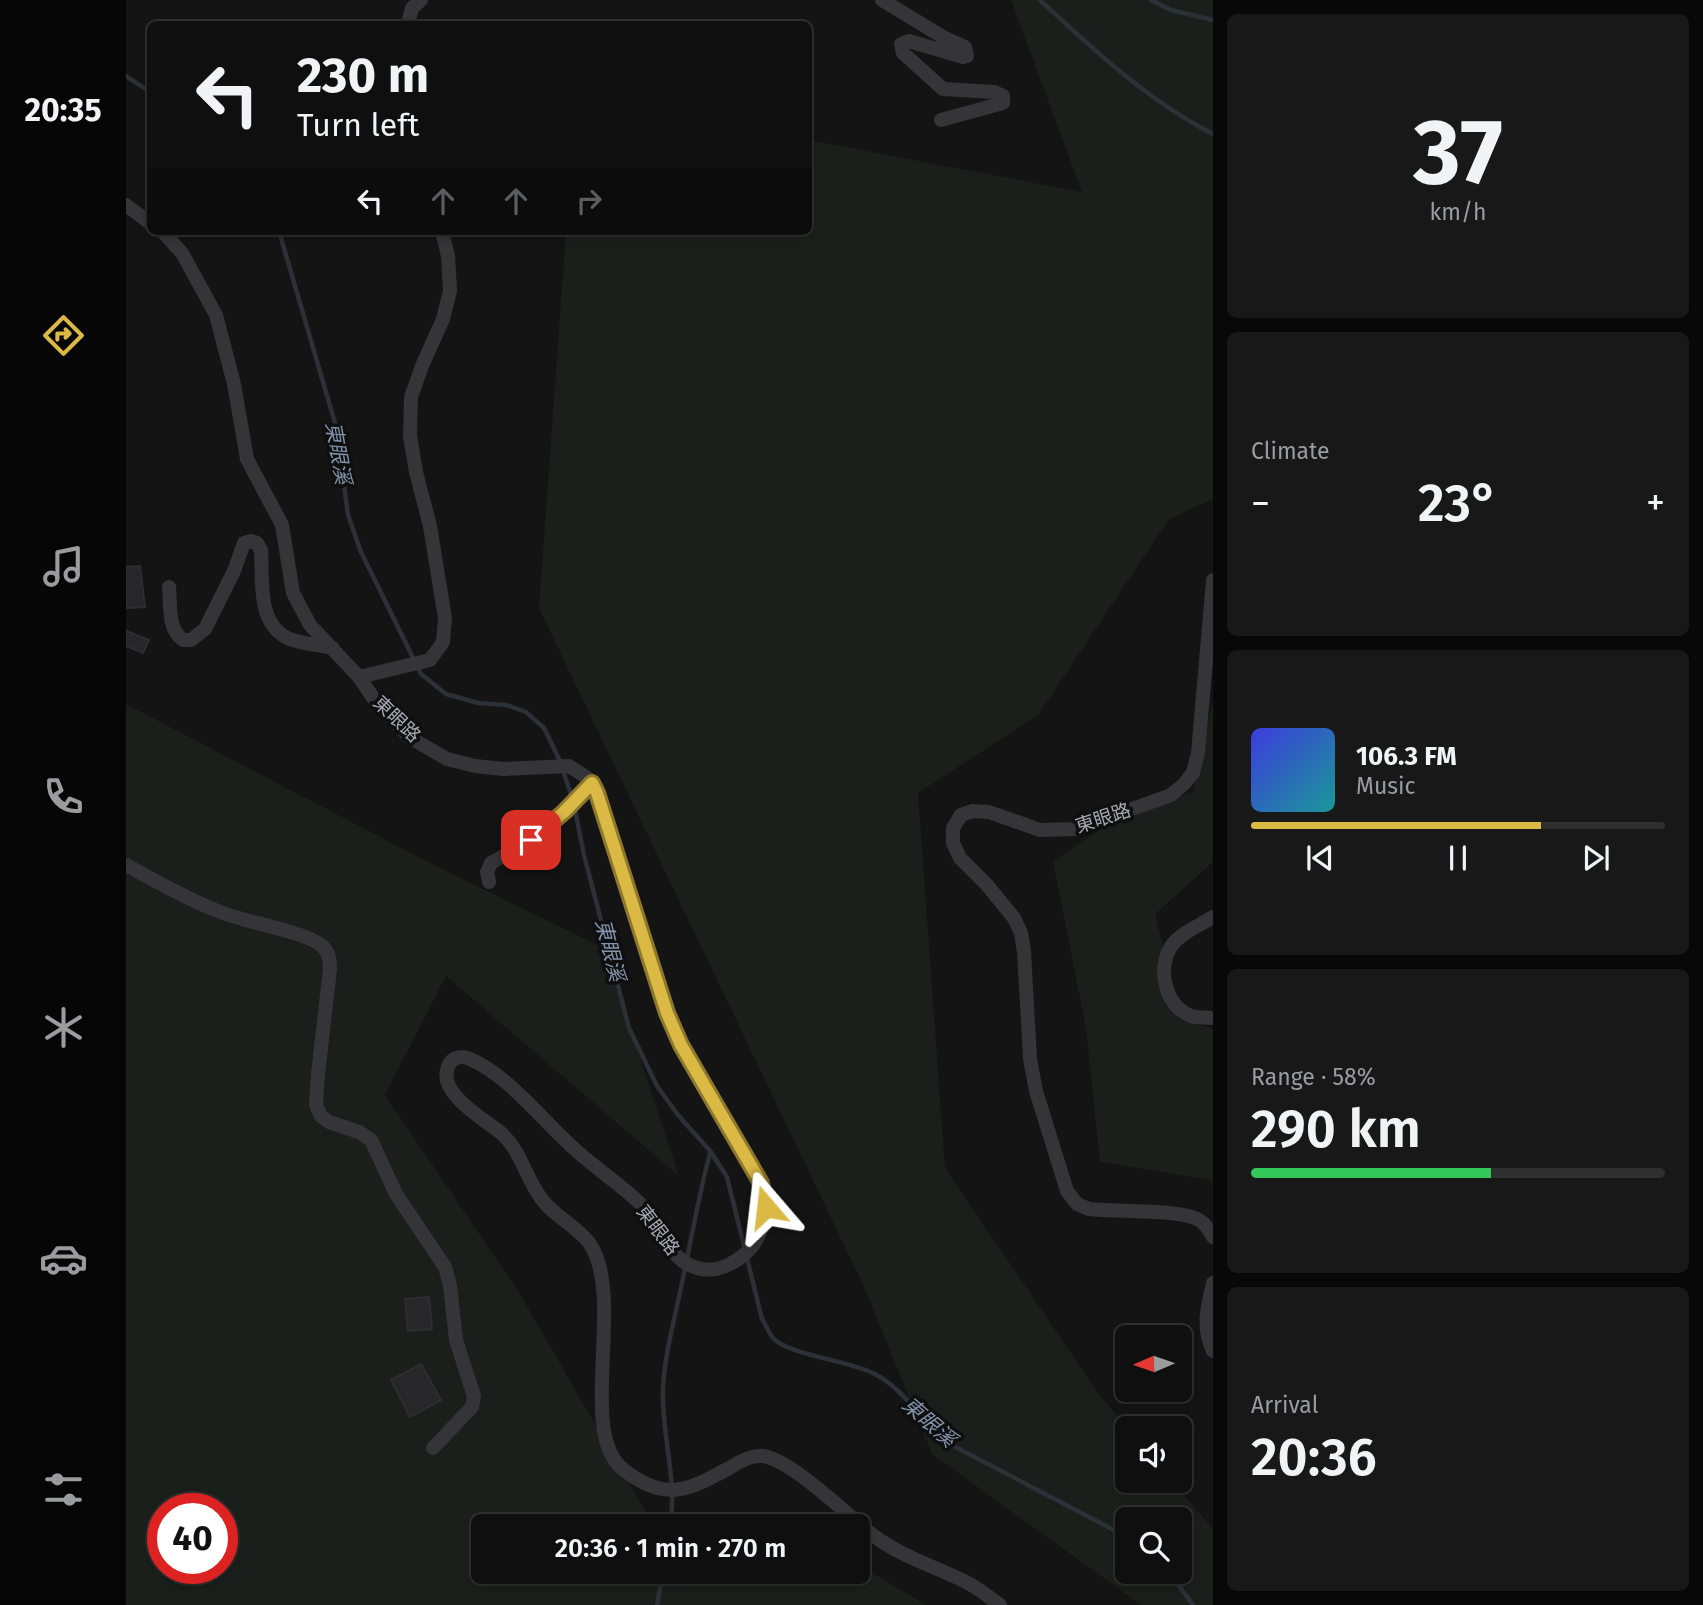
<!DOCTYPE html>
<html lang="en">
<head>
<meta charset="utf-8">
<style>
	:root { --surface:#0f0f10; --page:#181819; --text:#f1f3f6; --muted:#9b9c9f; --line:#2f2f30; --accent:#dbb945 }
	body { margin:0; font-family:"Fira Sans","Noto Sans TC",sans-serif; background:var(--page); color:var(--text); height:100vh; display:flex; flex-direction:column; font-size:26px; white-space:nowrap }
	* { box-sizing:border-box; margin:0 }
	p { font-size:23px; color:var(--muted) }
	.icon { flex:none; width:38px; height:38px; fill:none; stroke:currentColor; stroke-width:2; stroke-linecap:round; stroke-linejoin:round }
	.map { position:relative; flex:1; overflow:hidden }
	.drawer { display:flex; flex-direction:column; gap:14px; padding:14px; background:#080809; width:490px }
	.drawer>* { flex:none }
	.top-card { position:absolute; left:21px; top:21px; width:665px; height:214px; border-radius:10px; box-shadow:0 4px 10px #0003,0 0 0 2px var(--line); background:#0f0f10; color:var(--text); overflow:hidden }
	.needle { width:46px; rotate:268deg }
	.tools { position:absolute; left:989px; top:1325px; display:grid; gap:14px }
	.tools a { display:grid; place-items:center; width:77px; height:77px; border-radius:10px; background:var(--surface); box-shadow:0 4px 10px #0003,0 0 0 2px var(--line); font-size:35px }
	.speed { position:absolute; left:21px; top:1493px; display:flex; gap:14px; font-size:35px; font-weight:700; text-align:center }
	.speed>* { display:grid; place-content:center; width:91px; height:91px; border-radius:50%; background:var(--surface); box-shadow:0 4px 10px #0003,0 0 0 2px var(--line); line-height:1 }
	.speed .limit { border:10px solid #d22; background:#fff; color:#111 }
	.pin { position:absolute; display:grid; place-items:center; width:60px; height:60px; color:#fff; margin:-30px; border-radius:14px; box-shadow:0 4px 10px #0006 }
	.me { position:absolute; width:77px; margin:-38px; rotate:343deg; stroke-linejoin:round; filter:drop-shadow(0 0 5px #0008) }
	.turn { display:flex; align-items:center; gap:24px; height:147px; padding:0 35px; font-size:32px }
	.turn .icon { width:91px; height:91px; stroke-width:2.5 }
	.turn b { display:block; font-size:49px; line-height:60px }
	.lanes { display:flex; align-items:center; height:66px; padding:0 35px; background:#0003; justify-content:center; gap:35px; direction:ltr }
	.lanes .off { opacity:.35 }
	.big { font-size:52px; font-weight:600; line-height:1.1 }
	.drawer .widget { flex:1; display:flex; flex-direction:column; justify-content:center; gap:10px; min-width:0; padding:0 24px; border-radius:10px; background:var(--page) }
	.drawer .dial { align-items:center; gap:0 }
	.dial b { font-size:91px; line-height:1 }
	.song { display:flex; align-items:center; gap:21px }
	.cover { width:84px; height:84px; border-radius:10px; background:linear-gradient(135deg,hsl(240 70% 55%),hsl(180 70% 35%)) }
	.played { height:7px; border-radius:4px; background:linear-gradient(90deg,var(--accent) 70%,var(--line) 70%) }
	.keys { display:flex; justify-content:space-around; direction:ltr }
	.heat { display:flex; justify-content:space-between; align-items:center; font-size:38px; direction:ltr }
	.charge { height:10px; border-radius:5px; background:linear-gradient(90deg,#34c759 58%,var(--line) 0) }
	.trip { position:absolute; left:345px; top:1514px; width:399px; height:70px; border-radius:10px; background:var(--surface); box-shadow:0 4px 10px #0003,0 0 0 2px var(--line); font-weight:600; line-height:70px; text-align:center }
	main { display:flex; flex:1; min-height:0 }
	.tabs { display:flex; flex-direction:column; width:126px; justify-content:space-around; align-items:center; background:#060606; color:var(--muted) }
	.tabs .icon { width:49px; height:49px }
	.tabs .current { color:var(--accent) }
	.tabs b { font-size:32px; color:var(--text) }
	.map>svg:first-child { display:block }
</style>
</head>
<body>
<main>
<nav class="tabs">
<b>20:35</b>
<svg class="icon current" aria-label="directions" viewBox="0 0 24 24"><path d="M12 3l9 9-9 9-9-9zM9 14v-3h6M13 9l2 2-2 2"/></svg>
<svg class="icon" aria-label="music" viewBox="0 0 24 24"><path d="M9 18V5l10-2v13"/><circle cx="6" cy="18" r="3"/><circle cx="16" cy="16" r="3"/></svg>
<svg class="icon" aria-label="phone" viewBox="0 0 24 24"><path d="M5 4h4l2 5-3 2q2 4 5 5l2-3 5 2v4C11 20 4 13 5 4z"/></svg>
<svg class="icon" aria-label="climate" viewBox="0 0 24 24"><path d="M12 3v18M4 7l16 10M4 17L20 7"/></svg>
<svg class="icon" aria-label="car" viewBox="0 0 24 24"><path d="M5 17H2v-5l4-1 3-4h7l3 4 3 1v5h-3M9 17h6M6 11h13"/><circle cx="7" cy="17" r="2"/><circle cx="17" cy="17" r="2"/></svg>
<svg class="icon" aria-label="filters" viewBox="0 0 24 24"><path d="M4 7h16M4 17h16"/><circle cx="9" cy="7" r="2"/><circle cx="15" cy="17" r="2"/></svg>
</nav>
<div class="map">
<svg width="1087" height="1605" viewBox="0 0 1087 1605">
	<rect width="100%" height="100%" fill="#141415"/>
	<path fill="#1a1f1c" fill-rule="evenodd" d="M 885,0 L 1087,0 L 1087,499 L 1043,519 L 912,715 L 792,793 L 819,1168 L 972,1393 L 1001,1428 L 1001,1480 L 1046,1481 L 1087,1529 L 1087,1605 L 1015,1605 L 806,1454 L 740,1291 L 413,608 L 440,231 L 682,231 L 683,140 L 956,192 ZM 1001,1519 L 1054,1519 L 1054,1572 L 1001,1572 Z
		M 1087,700 L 1087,862 L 1029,914 L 1050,1002 L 1072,1024 L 1087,1029 L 1087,1189 L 1084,1180 L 974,1162 L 960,1028 L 927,862 L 990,818 L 1067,792 Z
		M 0,704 L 300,861 L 477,948 L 553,1176 L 320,976 L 259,1095 L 394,1294 L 528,1526 L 357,1526 L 357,1572 L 554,1572 L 557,1576 L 626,1572 L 732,1572 L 733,1565 L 800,1605 L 0,1605 ZM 37,1508 L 96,1508 L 96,1568 L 37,1568 Z"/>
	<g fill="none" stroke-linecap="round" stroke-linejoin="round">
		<path stroke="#2b3137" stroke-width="4.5" d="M 914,0 C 968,50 1021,100 1087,134
			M 1025,0 L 1045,10 L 1087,20
			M 0,76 L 24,92
			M 153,231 L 211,430 L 222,515 L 235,552 L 295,674 L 320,694 L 352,703 L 380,705 L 400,712 L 418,728 L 433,759 L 446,797
			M 448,805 L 458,855 L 503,1028 L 531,1086 L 552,1115 L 585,1152 L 601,1177 L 636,1319 C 640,1325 643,1333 647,1338 C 662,1355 726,1361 749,1374 C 778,1389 795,1421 820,1442 L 1001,1537
			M 544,1526 C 552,1479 535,1435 537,1388 C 539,1351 550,1314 557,1278 C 566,1236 573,1194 584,1153
			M 1043,1572 L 1067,1605
			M 531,1605 L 537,1572"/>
	</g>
	<path fill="#272729" stroke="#2e2e31" stroke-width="2" d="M 14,566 L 19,607 L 0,608 L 0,567 Z
		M 0,631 L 23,640 L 17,653 L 0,646 Z
		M 303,1297 L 306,1329 L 282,1331 L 279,1299 Z
		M 295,1364 L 315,1400 L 284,1417 L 265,1380 Z"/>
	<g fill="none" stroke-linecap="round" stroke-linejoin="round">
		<path stroke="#353539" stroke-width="14" d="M 756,0 L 817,37 L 839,47 L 841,56 L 837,57 L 783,41 L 775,44 L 777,53 L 817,89 L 868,92 L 877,96 L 877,103 L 815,120
			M 282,24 L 286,8 L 295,0
			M 0,205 L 24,223
			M 36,231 L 56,253 L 90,315 L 108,384 L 121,459 L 156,525 L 167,593 L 184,625 L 233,677 L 248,699 L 283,737 L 321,759 L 349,766 L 378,769 L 443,766 L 463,779 L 471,793 L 503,898 L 541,1013 L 555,1045 L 635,1183 C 640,1209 641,1233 620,1253 C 602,1269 580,1276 558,1262 C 543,1252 537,1230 526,1217 C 506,1192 477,1174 453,1153 C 420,1125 384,1076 344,1059 C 336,1055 325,1057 322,1067 C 311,1093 358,1119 375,1133 C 396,1151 400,1181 418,1202 C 431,1218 452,1227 464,1244 C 500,1298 450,1435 498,1470 C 540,1503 563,1490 605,1467 C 615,1461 625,1455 637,1456 C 666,1460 722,1516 748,1536 C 778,1558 808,1566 840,1582 C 852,1588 863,1597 874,1605
			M 1087,580 L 1072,753 L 1067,773 L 1058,784 L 1045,795 L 950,829 L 914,830 L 863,812 L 847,811 L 835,815 L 827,828 L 827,843 L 834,858 L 861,885 L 888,918 L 895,933 L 898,952 L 904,1059 L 910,1091 L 941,1191 L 951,1204 L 963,1209 C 989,1212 1054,1209 1073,1220 C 1080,1224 1083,1230 1087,1237
			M 43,587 C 45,606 41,628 57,640 L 65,640 L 79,629 L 108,571 L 118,543 L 125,541 L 131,543 L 135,550 C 137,580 130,625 164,639 C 177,644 193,645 207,648
			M 233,677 L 304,660 L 317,642 L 319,618 L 304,526 L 290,472 L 284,436 L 285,397 L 296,366 L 317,319 L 324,291 L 322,256 L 316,231
			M 0,865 C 32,882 64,901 97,913 C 123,923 176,931 195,945 C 203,951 204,960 204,969 L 192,1074 L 190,1105 L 195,1116 L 203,1122 L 233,1132 L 245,1140 L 270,1194 L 319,1267 L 324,1285 L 330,1340 L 348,1396 L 346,1407 L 307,1448
			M 363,882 L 361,872 L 365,863 L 406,840 L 420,829 L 466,783
			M 1087,917 C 1073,926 1051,934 1043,950 C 1032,973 1040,1006 1065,1016 C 1071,1018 1080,1017 1087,1018
			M 1087,1283 C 1081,1308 1076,1327 1087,1351"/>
	</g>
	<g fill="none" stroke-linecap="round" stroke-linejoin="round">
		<g stroke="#8e782d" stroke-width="18">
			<path id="route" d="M 405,840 L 438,812 L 466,783 L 471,793 L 541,1013 L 555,1045 L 635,1183 L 640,1207"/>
		</g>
		<use href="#route" stroke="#dbb945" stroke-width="12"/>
	</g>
	<g text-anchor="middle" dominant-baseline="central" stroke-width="7" stroke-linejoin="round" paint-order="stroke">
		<g font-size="19" fill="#a7a9b4" stroke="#0f0f10">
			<text transform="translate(271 719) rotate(44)">東眼路</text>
			<text transform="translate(977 818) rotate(-18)">東眼路</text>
			<text transform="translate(532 1230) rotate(53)">東眼路</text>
		</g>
		<g font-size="21" font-style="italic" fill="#8293ab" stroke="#0f0f10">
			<text transform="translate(212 453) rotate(80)">東眼溪</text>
			<text transform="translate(484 950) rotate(76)">東眼溪</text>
			<text transform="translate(803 1422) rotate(41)">東眼溪</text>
		</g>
	</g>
</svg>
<div class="tools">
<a><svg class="needle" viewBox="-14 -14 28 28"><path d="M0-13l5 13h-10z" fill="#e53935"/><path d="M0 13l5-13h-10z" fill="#9b9c9f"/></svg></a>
<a><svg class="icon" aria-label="sound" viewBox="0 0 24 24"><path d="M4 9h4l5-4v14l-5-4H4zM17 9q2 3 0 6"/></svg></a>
<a><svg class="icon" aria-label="search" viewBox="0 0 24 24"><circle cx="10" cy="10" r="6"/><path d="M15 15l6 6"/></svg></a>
</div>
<div class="speed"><div class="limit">40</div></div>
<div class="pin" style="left:405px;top:840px;background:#d93025"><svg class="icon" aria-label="arrive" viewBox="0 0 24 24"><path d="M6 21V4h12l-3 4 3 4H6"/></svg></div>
<svg class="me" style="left:640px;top:1207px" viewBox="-20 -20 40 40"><path d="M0-17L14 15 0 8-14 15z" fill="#dbb945" stroke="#fff" stroke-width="4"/></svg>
<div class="trip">20:36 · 1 min · 270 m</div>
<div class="top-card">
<div class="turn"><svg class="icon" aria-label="left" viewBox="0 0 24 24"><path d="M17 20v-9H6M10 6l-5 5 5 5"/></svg><div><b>230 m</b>Turn left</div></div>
<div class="lanes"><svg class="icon" aria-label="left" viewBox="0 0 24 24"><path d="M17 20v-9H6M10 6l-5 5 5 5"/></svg><svg class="icon off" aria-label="ahead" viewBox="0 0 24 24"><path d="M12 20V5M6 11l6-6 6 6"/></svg><svg class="icon off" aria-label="ahead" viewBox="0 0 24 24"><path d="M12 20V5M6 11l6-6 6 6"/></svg><svg class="icon off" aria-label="right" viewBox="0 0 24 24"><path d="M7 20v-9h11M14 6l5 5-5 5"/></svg></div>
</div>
</div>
<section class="drawer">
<div class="widget dial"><b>37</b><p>km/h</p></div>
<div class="widget"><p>Climate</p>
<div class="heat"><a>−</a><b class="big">23°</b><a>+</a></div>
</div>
<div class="widget">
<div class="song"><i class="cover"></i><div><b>106.3 FM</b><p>Music</p></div></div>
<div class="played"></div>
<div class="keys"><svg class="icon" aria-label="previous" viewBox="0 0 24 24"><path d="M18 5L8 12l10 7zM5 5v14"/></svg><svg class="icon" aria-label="pause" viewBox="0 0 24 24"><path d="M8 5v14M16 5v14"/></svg><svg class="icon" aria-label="next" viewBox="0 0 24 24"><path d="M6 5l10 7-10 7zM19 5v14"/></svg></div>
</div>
<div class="widget"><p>Range · 58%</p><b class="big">290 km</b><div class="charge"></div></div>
<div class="widget"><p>Arrival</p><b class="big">20:36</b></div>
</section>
</main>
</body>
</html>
